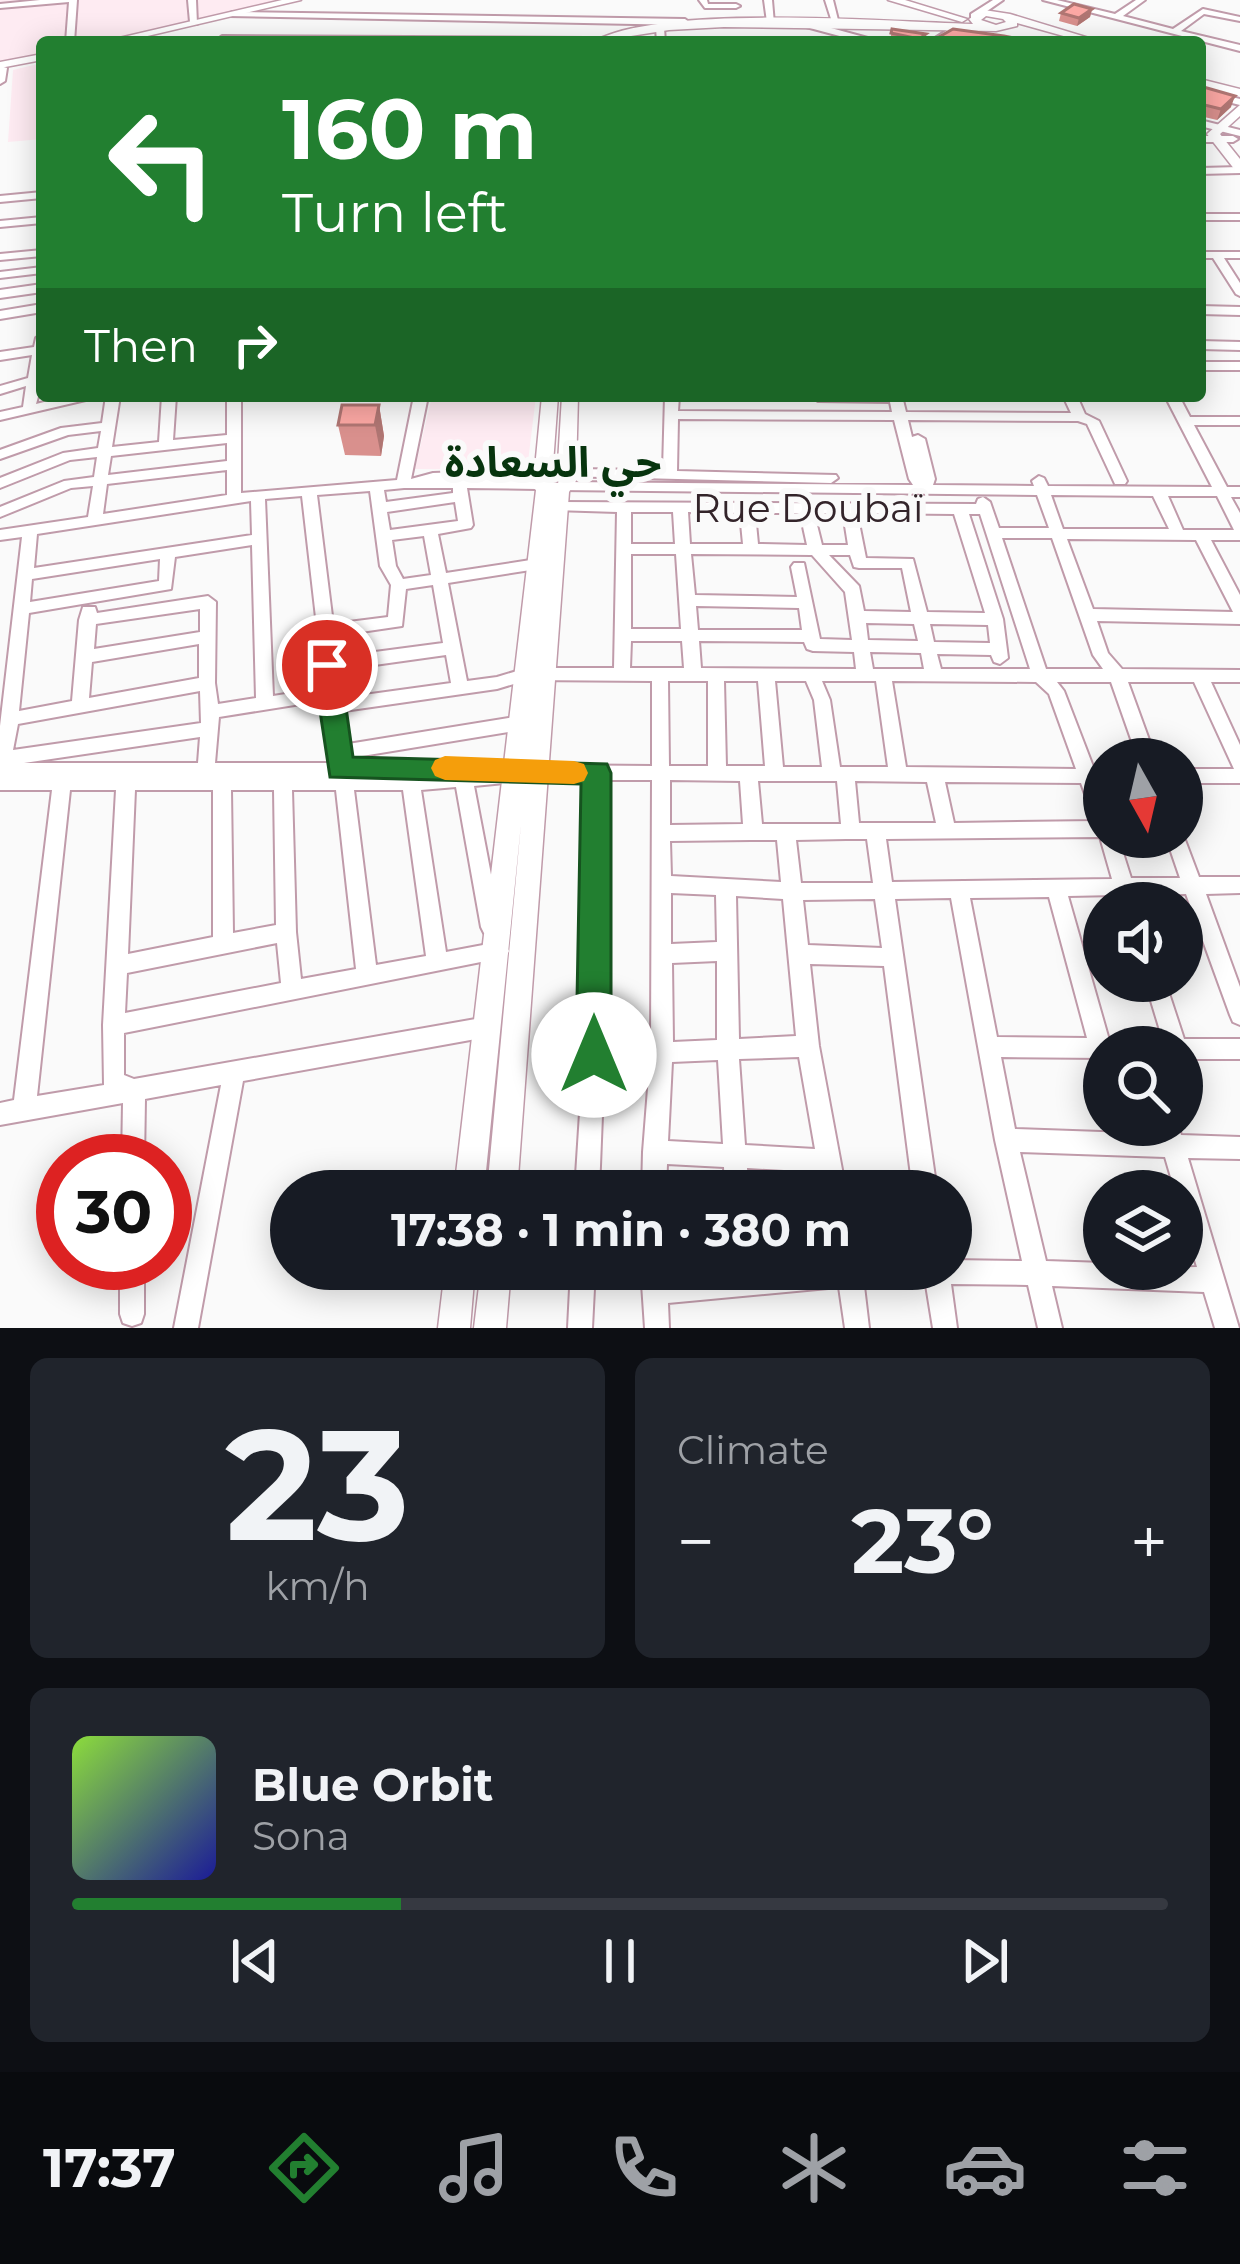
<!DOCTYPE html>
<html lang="en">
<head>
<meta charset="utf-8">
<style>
	:root { --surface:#171b24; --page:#20242c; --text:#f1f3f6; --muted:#9ea1a6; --line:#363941; --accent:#227f30 }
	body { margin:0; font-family:Montserrat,"Noto Sans Arabic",sans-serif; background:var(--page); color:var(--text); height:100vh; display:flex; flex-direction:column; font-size:45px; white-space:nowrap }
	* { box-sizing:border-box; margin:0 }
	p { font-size:39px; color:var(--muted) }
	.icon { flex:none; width:66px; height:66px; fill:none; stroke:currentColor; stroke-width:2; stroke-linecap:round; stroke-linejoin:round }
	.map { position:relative; height:1328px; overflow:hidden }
	.details { display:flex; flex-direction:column; gap:30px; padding:30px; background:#0d0f14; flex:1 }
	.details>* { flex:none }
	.top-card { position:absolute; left:36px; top:36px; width:1170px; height:366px; border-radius:12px; box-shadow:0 6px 30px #0003; background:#227f30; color:#fff; overflow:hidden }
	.needle { width:78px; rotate:172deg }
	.controls { position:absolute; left:1083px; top:738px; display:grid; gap:24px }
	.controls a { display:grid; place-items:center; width:120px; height:120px; border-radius:50%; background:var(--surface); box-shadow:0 6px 30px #0003; font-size:60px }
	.speed { position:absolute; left:36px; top:1134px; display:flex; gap:24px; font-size:60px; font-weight:700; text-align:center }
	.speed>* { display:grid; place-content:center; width:156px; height:156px; border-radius:50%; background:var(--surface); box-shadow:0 6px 30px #0003; line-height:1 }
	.speed .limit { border:18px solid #d22; background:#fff; color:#111 }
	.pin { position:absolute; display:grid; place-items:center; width:102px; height:102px; color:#fff; margin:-51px; border:6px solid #fff; border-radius:50%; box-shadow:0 3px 12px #0007 }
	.me { position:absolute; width:132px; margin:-66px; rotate:0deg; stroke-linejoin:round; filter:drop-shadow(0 0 9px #0008) }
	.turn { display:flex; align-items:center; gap:42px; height:252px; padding:0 48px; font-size:54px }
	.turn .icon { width:156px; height:156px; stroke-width:2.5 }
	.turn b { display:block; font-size:84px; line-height:102px }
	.then { display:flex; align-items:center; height:114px; padding:0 48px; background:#0003; gap:24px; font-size:45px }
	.big { font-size:90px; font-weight:700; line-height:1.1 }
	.details .tile { flex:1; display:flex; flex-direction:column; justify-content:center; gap:18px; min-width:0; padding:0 42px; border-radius:18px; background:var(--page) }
	.details .dial { align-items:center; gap:0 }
	.dial b { font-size:156px; line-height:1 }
	.song { display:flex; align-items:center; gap:36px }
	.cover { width:144px; height:144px; border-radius:18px; background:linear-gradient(135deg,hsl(90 70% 55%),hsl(240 70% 35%)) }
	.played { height:12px; border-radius:6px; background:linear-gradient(90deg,var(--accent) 30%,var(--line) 30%) }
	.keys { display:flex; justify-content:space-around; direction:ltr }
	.heat { display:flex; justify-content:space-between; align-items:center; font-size:66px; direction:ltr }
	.details .tiles { flex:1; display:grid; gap:30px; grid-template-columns:1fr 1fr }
	.tile:last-child { grid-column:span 2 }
	.trip { position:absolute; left:270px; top:1170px; width:702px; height:120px; border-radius:60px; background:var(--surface); box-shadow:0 6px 30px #0003; font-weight:700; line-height:120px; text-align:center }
	.tab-bar { display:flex; height:192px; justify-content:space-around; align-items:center; background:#090b0e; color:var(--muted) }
	.tab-bar .icon { width:84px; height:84px }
	.tab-bar .selected { color:var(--accent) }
	.tab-bar b { font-size:54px; color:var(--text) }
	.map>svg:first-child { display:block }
</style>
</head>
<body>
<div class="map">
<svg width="1240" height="1328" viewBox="0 0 1240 1328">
	<rect width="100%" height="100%" fill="#fafafa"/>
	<path fill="#feebf2" d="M 0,0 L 289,0 L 98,42 L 42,42 L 42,54 L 0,62 Z
		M 42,63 L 42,139 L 8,142 L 13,70 Z
		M 432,396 L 536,396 L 527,470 L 415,469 Z"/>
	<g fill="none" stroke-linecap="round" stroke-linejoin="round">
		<g stroke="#c09baa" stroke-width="4">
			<path id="minor" d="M 40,0 L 77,0 L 74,42 L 66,42 L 69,2 L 0,8 L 0,4 Z
				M 188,0 L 196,0 L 197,24 L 190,22 Z
				M 699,0 L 707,0 L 708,4 L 736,4 L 740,6 L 736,8 L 705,8 Z
				M 764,0 L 772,0 L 774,24 L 767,22 Z
				M 825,0 L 833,0 L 839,24 L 832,22 Z
				M 993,0 L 1003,0 L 977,18 L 971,18 L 971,14 Z
				M 1043,0 L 1057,0 L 1115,14 L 1136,0 L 1145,0 L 1123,16 L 1173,29 L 1203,9 L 1240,17 L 1240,21 L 1204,14 L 1181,31 L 1240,45 L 1240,51 Z
				M 232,12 L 685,19 L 689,22 L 685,25 L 229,16 Z
				M 798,19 L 875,40 L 876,42 L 862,42 L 795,24 Z
				M 660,25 L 664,28 L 665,42 L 657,42 L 656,28 Z
				M 949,29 L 1007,39 L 1011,42 L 992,42 L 950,35 L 939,42 L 929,42 Z
				M 222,36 L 586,38 L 590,41 L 219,41 L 218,39 Z
				M 0,66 L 7,68 L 5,81 L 0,84 Z
				M 1200,89 L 1240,99 L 1240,105 L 1200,95 Z
				M 1200,120 L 1240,130 L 1240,136 L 1200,126 Z
				M 1200,136 L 1233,136 L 1238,139 L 1233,142 L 1200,142 Z
				M 1240,167 L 1240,173 L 1200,174 L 1200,168 Z
				M 42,192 L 42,198 L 0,202 L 0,196 Z
				M 1200,214 L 1240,214 L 1240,220 L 1200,220 Z
				M 42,217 L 42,223 L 0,227 L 0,221 Z
				M 42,250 L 42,256 L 0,260 L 0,254 Z
				M 1200,252 L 1240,252 L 1240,258 L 1224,258 L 1240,283 L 1240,296 L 1236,294 L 1213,258 L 1200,258 Z
				M 42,267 L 42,273 L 0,278 L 0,272 Z
				M 42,284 L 42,292 L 0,298 L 0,290 Z
				M 42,304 L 42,312 L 0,319 L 0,311 Z
				M 1200,306 L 1240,307 L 1240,315 L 1200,314 Z
				M 42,334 L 42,382 L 36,404 L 68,396 L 92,396 L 90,399 L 0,420 L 0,412 L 23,407 L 26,386 L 0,394 L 0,386 L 28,378 L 32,355 L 0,360 L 0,352 L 34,347 L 36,338 Z
				M 1200,341 L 1240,342 L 1240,350 L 1200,349 Z
				M 1200,362 L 1240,362 L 1240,370 L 1200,370 Z
				M 106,396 L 120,396 L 112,447 L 159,442 L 162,396 L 176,396 L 173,440 L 227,435 L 227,396 L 241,396 L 241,493 L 397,480 L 414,396 L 428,396 L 411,479 L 433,473 L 545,469 L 547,472 L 540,476 L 485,479 L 542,481 L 544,484 L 542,487 L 537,489 L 467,488 L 473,525 L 471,528 L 438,534 L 446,573 L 537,559 L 545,564 L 537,569 L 448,583 L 467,681 L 497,677 L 527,668 L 614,668 L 617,512 L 554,510 L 552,507 L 559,502 L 976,504 L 978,499 L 983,497 L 990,502 L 999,528 L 1049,528 L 1037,495 L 560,490 L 558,487 L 565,482 L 913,485 L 909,479 L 894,420 L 678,419 L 677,471 L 836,475 L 838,478 L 831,483 L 563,476 L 563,470 L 568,469 L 663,470 L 665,396 L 679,396 L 678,411 L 892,412 L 890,402 L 818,401 L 811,397 L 902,396 L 906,412 L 1071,413 L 1063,396 L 1077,396 L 1085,414 L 1099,421 L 1127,481 L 1125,484 L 1115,484 L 1087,424 L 1078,421 L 908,420 L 912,437 L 918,435 L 925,439 L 935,479 L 933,485 L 1034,486 L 1032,481 L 1039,476 L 1044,478 L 1048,486 L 1212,487 L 1165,396 L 1179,396 L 1190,417 L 1240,417 L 1240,425 L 1194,425 L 1227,487 L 1240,487 L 1240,497 L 1231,497 L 1240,513 L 1240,540 L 1211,540 L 1240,595 L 1240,624 L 1097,621 L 1108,653 L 1122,669 L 1240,670 L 1240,682 L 1211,682 L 1240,745 L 1240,783 L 1182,783 L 1182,769 L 1234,769 L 1194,682 L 1128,682 L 1156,759 L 1138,759 L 1111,682 L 1057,682 L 1064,691 L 1094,769 L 1104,769 L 1104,783 L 1099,783 L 1104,796 L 1104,837 L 1118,837 L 1131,878 L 1180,878 L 1166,837 L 1182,837 L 1182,832 L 1199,877 L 1240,877 L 1240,893 L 1206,894 L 1240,987 L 1240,1025 L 1233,1022 L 1230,1015 L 1186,894 L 1136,895 L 1139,903 L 1119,903 L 1117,895 L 1068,896 L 1109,1040 L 1114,1047 L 1104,1047 L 1104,1058 L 1001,1057 L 1015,1129 L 1158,1134 L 1156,1125 L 1178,1125 L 1181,1135 L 1240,1137 L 1240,1159 L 1188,1158 L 1239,1328 L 1215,1328 L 1204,1292 L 1052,1286 L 1062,1328 L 1038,1328 L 1028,1285 L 951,1284 L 957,1328 L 933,1328 L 926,1285 L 864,1286 L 869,1328 L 845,1328 L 839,1287 L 668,1303 L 669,1328 L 645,1328 L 641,1269 L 665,1269 L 666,1279 L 754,1269 L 951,1269 L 951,1260 L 1022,1261 L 995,1140 L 951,898 L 895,899 L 937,1191 L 913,1191 L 884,966 L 810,964 L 819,1046 L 846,1191 L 822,1191 L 819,1172 L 747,1168 L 749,1191 L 725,1191 L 724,1167 L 667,1164 L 666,1191 L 642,1191 L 643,1152 L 650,1063 L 604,1065 L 599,1191 L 575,1191 L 583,1066 L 561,1067 L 553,1064 L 550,1057 L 553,1050 L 583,1046 L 587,780 L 540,779 L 534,777 L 531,772 L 534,767 L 540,765 L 652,766 L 652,681 L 527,680 L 497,689 L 344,711 L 348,744 L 521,716 L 527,718 L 530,723 L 527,728 L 521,730 L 350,758 L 350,763 L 528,765 L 531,770 L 527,781 L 474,786 L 501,927 L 498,933 L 491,936 L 484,933 L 481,927 L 456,787 L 421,790 L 446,952 L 499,942 L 506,945 L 509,951 L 506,957 L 124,1033 L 124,1075 L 134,1079 L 487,1017 L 494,1020 L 498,1027 L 494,1034 L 487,1037 L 243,1081 L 198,1328 L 174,1328 L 221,1085 L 145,1099 L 144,1161 L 122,1161 L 123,1103 L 0,1125 L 0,1103 L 14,1100 L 52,790 L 0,790 L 0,726 L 22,537 L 0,540 L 0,530 L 88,517 L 93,486 L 71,488 L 0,517 L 0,507 L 64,481 L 94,477 L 97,457 L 70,460 L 0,488 L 0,478 L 63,453 L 98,448 L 101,431 L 68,435 L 0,459 L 0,450 L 61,428 L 102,423 ZM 227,443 L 227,461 L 108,475 L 111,456 ZM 227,470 L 227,495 L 103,514 L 107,484 ZM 404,488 L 453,488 L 453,493 L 386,502 L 384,490 ZM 370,491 L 380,566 L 391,585 L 388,617 L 333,624 L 317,495 ZM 1051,495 L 1153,496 L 1169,529 L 1063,529 ZM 302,496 L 321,661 L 319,665 L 322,670 L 324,688 L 273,696 L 265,499 ZM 1168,496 L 1217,496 L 1234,530 L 1183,530 ZM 251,501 L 252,535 L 34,568 L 37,534 ZM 455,502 L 458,521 L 390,530 L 387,512 ZM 631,512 L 673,512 L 675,544 L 631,544 ZM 688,512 L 740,513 L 743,544 L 690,544 ZM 755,513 L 800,513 L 807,545 L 758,544 ZM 814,513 L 843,513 L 848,545 L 822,545 ZM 857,513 L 954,514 L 985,613 L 927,612 L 913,559 L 866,558 ZM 969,514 L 980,514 L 1030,669 L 941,669 L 937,654 L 991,655 L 994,662 L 1000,664 L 1008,658 L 1003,619 ZM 424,536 L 431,575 L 403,579 L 396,566 L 392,540 ZM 1002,538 L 1052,538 L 1093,655 L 1103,669 L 1046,669 ZM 1067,539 L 1196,540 L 1233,612 L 1093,609 ZM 252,545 L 256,698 L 218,704 L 215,683 L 216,602 L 208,596 L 97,613 L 95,607 L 83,607 L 79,620 L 72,701 L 19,711 L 29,613 L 171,589 L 175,557 ZM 631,554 L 676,554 L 681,629 L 631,629 ZM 691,554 L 812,555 L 845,592 L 852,640 L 820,639 L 804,563 L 794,563 L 791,567 L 797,597 L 695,595 ZM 829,555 L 850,555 L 854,567 L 859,568 L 902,568 L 911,612 L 864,611 L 859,586 ZM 160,559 L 159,581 L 30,602 L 32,579 ZM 433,585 L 443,643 L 337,657 L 334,636 L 402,626 L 406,589 ZM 696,606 L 799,608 L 802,630 L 698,630 ZM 200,609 L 200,632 L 94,649 L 96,624 ZM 866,623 L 914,624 L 918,641 L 868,640 ZM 930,624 L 988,625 L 990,643 L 934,642 ZM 631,641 L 682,641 L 684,668 L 630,668 ZM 699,641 L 804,642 L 807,649 L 813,651 L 854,652 L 856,669 L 701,668 ZM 199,644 L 199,678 L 89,698 L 92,662 ZM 870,652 L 921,653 L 924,669 L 873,669 ZM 446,655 L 451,683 L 342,698 L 339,670 ZM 668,681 L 708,681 L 708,766 L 669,766 ZM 724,681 L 758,681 L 765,766 L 726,766 ZM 775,681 L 806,681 L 814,700 L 822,767 L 783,767 ZM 822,681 L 876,681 L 888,767 L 840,767 L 830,700 ZM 892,681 L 1036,682 L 1049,694 L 1076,769 L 906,767 ZM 200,691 L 201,723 L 13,750 L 18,724 ZM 326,700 L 323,706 L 327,711 L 331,749 L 329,753 L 333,763 L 215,763 L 219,717 ZM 200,737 L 198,763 L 24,763 ZM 605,780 L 652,780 L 651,1043 L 605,1045 ZM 670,780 L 740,781 L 743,824 L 670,825 ZM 758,781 L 837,781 L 841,824 L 762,824 ZM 855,781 L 927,782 L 936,823 L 859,823 ZM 945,782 L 1081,783 L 1095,821 L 954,823 ZM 70,790 L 116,790 L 103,1025 L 104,1085 L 37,1096 ZM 135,790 L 213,790 L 213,937 L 128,954 ZM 231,790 L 274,790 L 276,925 L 233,933 ZM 292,790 L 336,790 L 356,969 L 301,979 L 296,932 ZM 354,790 L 403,790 L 426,956 L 376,965 ZM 1100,837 L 1112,879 L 892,882 L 886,839 ZM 846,839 L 867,839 L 873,883 L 801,883 L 796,840 ZM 751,840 L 777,840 L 781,882 L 671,876 L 670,841 ZM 671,893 L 716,895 L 717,942 L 671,944 ZM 736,896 L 783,899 L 796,1036 L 739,1039 ZM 1049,897 L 1087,1038 L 997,1037 L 970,898 ZM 875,899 L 882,948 L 808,945 L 803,900 ZM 277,943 L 281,983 L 125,1013 L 127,973 ZM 717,961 L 717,1040 L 673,1042 L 672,963 ZM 799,1057 L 815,1149 L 745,1145 L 739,1059 ZM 718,1060 L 723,1144 L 668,1141 L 672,1062 ZM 1020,1152 L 1165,1157 L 1175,1191 L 1182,1191 L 1182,1216 L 1197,1267 L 1104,1269 L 1104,1263 L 1046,1261 Z
				M 1145,981 L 1165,981 L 1184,1039 L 1240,1039 L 1240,1059 L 1182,1059 L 1182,1047 L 1165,1047 Z
				M 120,1263 L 144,1263 L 144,1314 L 141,1323 L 132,1326 L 123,1323 L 120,1314 Z
				M 571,1269 L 595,1269 L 592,1328 L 568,1328 Z"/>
		</g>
		<g stroke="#c09baa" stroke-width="3">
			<path id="major" d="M 282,0 L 301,0 L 122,42 L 102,42 Z
				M 888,0 L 905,0 L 967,19 L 962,22 Z
				M 984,10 L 1010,14 L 1102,42 L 1085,42 L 1017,23 L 1017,26 L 996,31 L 724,27 L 669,30 L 593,42 C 660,3 887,22 973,24 L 969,19 ZM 986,16 L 1003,19 L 1006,22 L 996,25 L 981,20 Z
				M 42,54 L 42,60 L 0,68 L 0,62 Z
				M 1200,79 L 1240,89 L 1240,97 L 1200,86 Z
				M 1240,105 L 1240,116 L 1220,134 L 1240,159 L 1240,171 L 1235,170 L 1207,134 Z
				M 542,396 L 558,396 L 553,464 L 558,463 L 562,396 L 578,396 L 576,472 L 579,476 L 569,492 L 517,1191 L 487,1191 L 521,824 L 484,1191 L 454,1191 L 536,490 L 528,484 L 535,468 ZM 555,475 L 560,478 L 558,483 L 547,481 L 548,476 Z
				M 445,1269 L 475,1269 L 470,1328 L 438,1328 Z
				M 481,1269 L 511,1269 L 506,1328 L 474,1328 Z"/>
		</g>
		<use href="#minor" fill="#fff" fill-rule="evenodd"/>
		<use href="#major" fill="#fff" fill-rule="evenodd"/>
	</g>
	<path fill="#d9908d" d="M 1092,9 L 1090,17 L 1077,26 L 1059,21 L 1061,13 Z
		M 892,29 L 924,42 L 890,42 Z
		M 1200,86 L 1231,107 L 1217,120 L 1200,116 Z
		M 379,405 L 384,436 L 381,456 L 345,455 L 338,425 Z"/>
	<path fill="#b07673" d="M 1092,9 L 1090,17 L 1077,26 L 1079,18 Z
		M 1235,96 L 1231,107 L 1217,120 L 1221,109 Z
		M 379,405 L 384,436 L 381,456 L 375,425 Z"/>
	<path fill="#fca8a4" stroke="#b07673" stroke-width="3" d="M 1074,4 L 1092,9 L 1079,18 L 1061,13 Z
		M 892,29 L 926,34 L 919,39 L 891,33 Z
		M 953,29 L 1004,36 L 1035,42 L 930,42 Z
		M 1200,86 L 1235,96 L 1221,109 L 1205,105 L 1200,108 Z
		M 342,405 L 379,405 L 375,425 L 338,425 Z"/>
	<path fill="#227f30" stroke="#16531f" stroke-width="3" d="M 327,655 L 340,665 L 353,757 L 607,764 L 611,773 L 611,1055 L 606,1067 L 594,1072 L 581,1067 L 576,1055 L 581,784 L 330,777 L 313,665 Z"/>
	<path fill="#f59e0b" d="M 445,756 L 574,761 L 584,764 L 588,773 L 584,781 L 574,784 L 445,780 L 435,776 L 431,768 L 435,760 Z"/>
	<g text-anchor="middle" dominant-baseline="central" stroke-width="12" stroke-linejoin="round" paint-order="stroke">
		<g font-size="39" fill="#33242a" stroke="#fafafa">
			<text x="808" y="508">Rue Doubaï</text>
		</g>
		<g font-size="42" font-weight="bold" fill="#07340e" stroke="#fafafa">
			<text x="553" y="462">حي السعادة</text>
		</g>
	</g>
</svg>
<div class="controls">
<a><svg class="needle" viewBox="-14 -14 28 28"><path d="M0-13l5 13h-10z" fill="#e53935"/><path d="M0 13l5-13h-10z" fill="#9ea1a6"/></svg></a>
<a><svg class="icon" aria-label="sound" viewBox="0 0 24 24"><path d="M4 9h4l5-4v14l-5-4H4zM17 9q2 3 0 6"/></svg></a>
<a><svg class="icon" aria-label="search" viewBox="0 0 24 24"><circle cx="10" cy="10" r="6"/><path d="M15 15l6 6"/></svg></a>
<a><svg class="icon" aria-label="layers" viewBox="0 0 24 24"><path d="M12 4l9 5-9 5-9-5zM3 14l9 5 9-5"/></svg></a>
</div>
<div class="speed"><div class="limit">30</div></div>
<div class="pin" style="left:327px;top:665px;background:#d93025"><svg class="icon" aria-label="arrive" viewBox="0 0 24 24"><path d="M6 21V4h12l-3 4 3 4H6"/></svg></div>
<svg class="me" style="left:594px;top:1055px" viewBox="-20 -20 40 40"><circle r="19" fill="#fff"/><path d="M0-13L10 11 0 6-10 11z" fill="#227f30"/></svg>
<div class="trip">17:38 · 1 min · 380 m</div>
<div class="top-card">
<div class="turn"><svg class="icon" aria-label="left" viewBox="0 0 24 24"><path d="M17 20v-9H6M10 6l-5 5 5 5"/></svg><div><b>160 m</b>Turn left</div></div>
<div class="then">Then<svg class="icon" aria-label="right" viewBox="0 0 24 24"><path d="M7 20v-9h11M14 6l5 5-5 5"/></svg></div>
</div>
</div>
<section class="details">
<div class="tiles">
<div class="tile dial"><b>23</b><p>km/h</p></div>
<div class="tile"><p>Climate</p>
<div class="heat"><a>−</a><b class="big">23°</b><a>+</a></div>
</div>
<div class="tile">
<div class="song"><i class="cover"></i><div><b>Blue Orbit</b><p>Sona</p></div></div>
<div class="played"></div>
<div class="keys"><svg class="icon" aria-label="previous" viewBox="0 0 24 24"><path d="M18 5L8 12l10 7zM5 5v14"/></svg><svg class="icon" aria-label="pause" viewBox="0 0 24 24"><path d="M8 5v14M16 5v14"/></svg><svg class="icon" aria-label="next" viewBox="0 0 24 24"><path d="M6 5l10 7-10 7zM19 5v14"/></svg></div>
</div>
</div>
</section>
<nav class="tab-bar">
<b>17:37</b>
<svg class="icon selected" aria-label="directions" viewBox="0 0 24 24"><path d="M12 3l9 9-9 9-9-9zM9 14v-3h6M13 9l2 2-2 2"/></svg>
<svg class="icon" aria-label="music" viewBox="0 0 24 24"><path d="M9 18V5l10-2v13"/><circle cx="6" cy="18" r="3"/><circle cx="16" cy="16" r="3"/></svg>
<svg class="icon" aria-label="phone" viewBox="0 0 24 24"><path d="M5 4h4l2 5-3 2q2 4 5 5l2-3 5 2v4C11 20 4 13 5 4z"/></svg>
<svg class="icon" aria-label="climate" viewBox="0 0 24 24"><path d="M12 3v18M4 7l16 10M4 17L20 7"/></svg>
<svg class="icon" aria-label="car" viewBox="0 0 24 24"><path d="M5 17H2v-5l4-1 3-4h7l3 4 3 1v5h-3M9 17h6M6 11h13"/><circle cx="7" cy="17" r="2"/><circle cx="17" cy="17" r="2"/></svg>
<svg class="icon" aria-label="filters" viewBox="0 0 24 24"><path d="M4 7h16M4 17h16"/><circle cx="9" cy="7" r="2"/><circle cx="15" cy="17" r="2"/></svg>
</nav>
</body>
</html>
